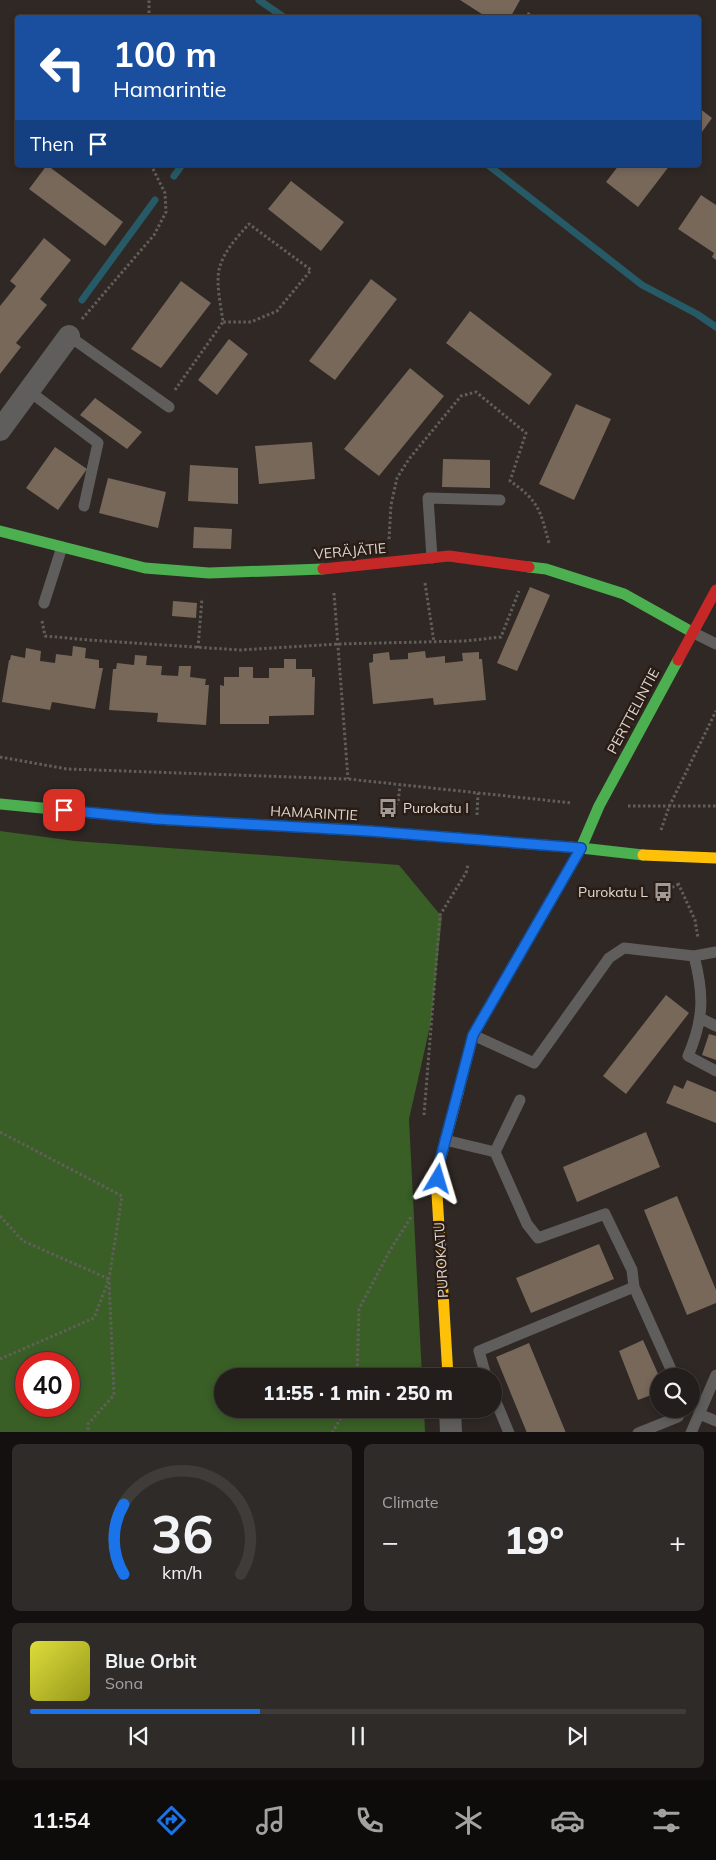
<!DOCTYPE html>
<html lang="en">
<head>
<meta charset="utf-8">
<style>
	:root { --surface:#231e1b; --page:#2f2b28; --text:#f1f3f6; --muted:#a3a2a3; --line:#403c3a; --accent:#1a73e8 }
	body { margin:0; font-family:Mulish,sans-serif; background:var(--page); color:var(--text); height:100vh; display:flex; flex-direction:column; font-size:19px; white-space:nowrap }
	* { box-sizing:border-box; margin:0 }
	p { font-size:16px; color:var(--muted) }
	.icon { flex:none; width:28px; height:28px; fill:none; stroke:currentColor; stroke-width:2; stroke-linecap:round; stroke-linejoin:round }
	.map { position:relative; height:1432px; overflow:hidden }
	.side { display:flex; flex-direction:column; gap:12px; padding:12px; background:#13100f; flex:1 }
	.side>* { flex:none }
	.top-card { position:absolute; left:15px; top:15px; width:686px; height:152px; border-radius:5px; box-shadow:0 2px 8px #0003,0 0 0 1px var(--line); background:#1a4fa0; color:#fff; overflow:hidden }
	.buttons { position:absolute; left:650px; top:1368px; display:grid; gap:10px }
	.buttons a { display:grid; place-items:center; width:50px; height:50px; border-radius:50%; background:var(--surface); box-shadow:0 2px 8px #0003,0 0 0 1px var(--line); font-size:25px }
	.speed { position:absolute; left:15px; top:1352px; display:flex; gap:10px; font-size:25px; font-weight:700; text-align:center }
	.speed>* { display:grid; place-content:center; width:65px; height:65px; border-radius:50%; background:var(--surface); box-shadow:0 2px 8px #0003,0 0 0 1px var(--line); line-height:1 }
	.speed .limit { border:8px solid #d22; background:#fff; color:#111 }
	.pin { position:absolute; display:grid; place-items:center; width:42px; height:42px; color:#fff; margin:-21px; border-radius:10px; box-shadow:0 2px 8px #0006 }
	.me { position:absolute; width:55px; margin:-28px; rotate:7deg; stroke-linejoin:round; filter:drop-shadow(0 0 4px #0008) }
	.turn { display:flex; align-items:center; gap:18px; height:105px; padding:0 15px; font-size:22px }
	.turn .icon { width:65px; height:65px; stroke-width:2.5 }
	.turn b { display:block; font-size:35px; line-height:42px }
	.then { display:flex; align-items:center; height:48px; padding:0 15px; background:#0003; gap:10px; font-size:19px }
	.big { font-size:38px; font-weight:800; line-height:1.1 }
	.side .tile { flex:1; display:flex; flex-direction:column; justify-content:center; gap:8px; min-width:0; padding:0 18px; border-radius:8px; background:var(--page) }
	.side .dial { align-items:center; gap:0 }
	.dial svg { height:130px; overflow:visible; fill:none; stroke:var(--line); stroke-width:7; stroke-linecap:round; text-anchor:middle }
	.dial text { fill:var(--text); stroke:none }
	.song { display:flex; align-items:center; gap:15px }
	.cover { width:60px; height:60px; border-radius:8px; background:linear-gradient(135deg,hsl(60 70% 55%),hsl(60 70% 35%)) }
	.played { height:5px; border-radius:2px; background:linear-gradient(90deg,var(--accent) 35%,var(--line) 35%) }
	.keys { display:flex; justify-content:space-around; direction:ltr }
	.heat { display:flex; justify-content:space-between; align-items:center; font-size:28px; direction:ltr }
	.side .tiles { flex:1; display:grid; gap:12px; grid-template-columns:1fr 1fr }
	.tile:last-child { grid-column:span 2 }
	.trip { position:absolute; left:214px; top:1368px; width:288px; height:50px; border-radius:25px; background:var(--surface); box-shadow:0 2px 8px #0003,0 0 0 1px var(--line); font-weight:800; line-height:50px; text-align:center }
	.menu { display:flex; height:80px; justify-content:space-around; align-items:center; background:#0e0c0b; color:var(--muted) }
	.menu .icon { width:35px; height:35px }
	.menu .active { color:var(--accent) }
	.menu b { font-size:22px; color:var(--text) }
	.map>svg:first-child { display:block }
</style>
</head>
<body>
<div class="map">
<svg width="716" height="1433" viewBox="0 0 716 1433">
	<rect width="100%" height="100%" fill="#2f2824"/>
	<path fill="#395e26" fill-rule="evenodd" d="M 0,831 L 75,841 L 399,865 L 442,917 L 431,1022 L 409,1119 L 422,1376 L 222,1376 L 222,1409 L 424,1409 L 425,1432 L 0,1432 ZM 26,1364 L 69,1364 L 69,1406 L 26,1406 Z"/>
	<g fill="none" stroke-linecap="round" stroke-linejoin="round">
		<path stroke="#265a66" stroke-width="7" d="M 259,0 L 285,18
			M 488,165 L 642,285 L 697,314 L 716,327
			M 174,176 L 182,165
			M 82,300 L 155,200"/>
	</g>
	<path fill="#77685a" d="M 460,0 L 520,0 L 510,18 L 488,18 Z
		M 528,12 L 537,18 L 525,18 Z
		M 699,108 L 712,118 L 699,136 Z
		M 47,165 L 123,222 L 105,246 L 29,189 Z
		M 619,165 L 670,165 L 638,207 L 606,182 Z
		M 291,181 L 344,222 L 321,251 L 268,209 Z
		M 701,195 L 716,205 L 716,260 L 712,257 L 714,253 L 678,229 Z
		M 44,238 L 71,260 L 40,299 L 47,305 L 16,343 L 21,347 L 0,374 L 0,306 L 16,286 L 10,281 Z
		M 371,279 L 397,299 L 335,380 L 309,361 Z
		M 181,281 L 211,303 L 161,368 L 131,349 Z
		M 470,311 L 552,374 L 529,405 L 446,343 Z
		M 229,339 L 248,354 L 217,395 L 198,380 Z
		M 410,368 L 444,396 L 379,476 L 344,449 Z
		M 95,398 L 142,432 L 127,449 L 80,415 Z
		M 576,404 L 611,419 L 574,500 L 539,484 Z
		M 312,442 L 315,479 L 259,484 L 255,446 Z
		M 55,447 L 87,469 L 58,510 L 26,488 Z
		M 443,459 L 490,460 L 490,488 L 442,487 Z
		M 190,465 L 238,468 L 238,504 L 188,501 Z
		M 108,478 L 166,492 L 158,528 L 99,513 Z
		M 194,527 L 232,529 L 231,549 L 193,548 Z
		M 530,587 L 550,595 L 517,671 L 497,663 Z
		M 173,601 L 197,603 L 196,618 L 172,616 Z
		M 73,646 L 86,648 L 85,658 L 99,660 L 99,668 L 103,668 L 95,709 L 52,702 L 50,710 L 2,702 L 9,660 L 10,660 L 11,655 L 25,658 L 26,648 L 41,651 L 40,661 L 55,663 L 56,654 L 72,656 Z
		M 425,651 L 426,658 L 445,656 L 445,663 L 463,661 L 462,653 L 479,652 L 479,659 L 482,659 L 486,700 L 434,705 L 433,698 L 373,704 L 369,663 L 373,662 L 373,654 L 389,652 L 390,660 L 408,659 L 408,653 Z
		M 135,655 L 147,656 L 146,665 L 162,666 L 161,675 L 178,676 L 179,666 L 191,666 L 190,677 L 206,679 L 205,685 L 209,685 L 206,725 L 157,722 L 158,713 L 109,710 L 113,669 L 116,669 L 117,663 L 134,665 Z
		M 284,659 L 296,659 L 296,669 L 312,669 L 312,677 L 315,677 L 314,715 L 269,716 L 269,724 L 220,724 L 220,685 L 224,686 L 224,677 L 239,677 L 239,667 L 253,667 L 253,678 L 269,678 L 269,668 L 284,668 Z
		M 666,995 L 689,1013 L 626,1094 L 603,1076 Z
		M 709,1034 L 716,1036 L 716,1060 L 702,1055 Z
		M 687,1080 L 716,1092 L 716,1123 L 666,1103 L 674,1085 L 683,1089 Z
		M 646,1132 L 660,1167 L 577,1202 L 563,1167 Z
		M 677,1196 L 716,1290 L 716,1303 L 687,1315 L 644,1210 Z
		M 599,1244 L 614,1279 L 531,1313 L 516,1278 Z
		M 643,1340 L 659,1376 L 659,1392 L 638,1400 L 619,1351 Z
		M 529,1343 L 566,1433 L 527,1433 L 496,1357 Z"/>
	<g fill="none" stroke-linecap="round" stroke-linejoin="round">
		<path stroke="#625f5b" stroke-width="3" stroke-dasharray="2.5 2.5" stroke-linecap="butt" d="M 149,18 L 149,0
			M 82,319 L 154,235 L 166,212 L 165,193 L 151,165
			M 175,390 L 223,322 C 221,306 215,281 220,266 C 225,250 238,236 249,224 L 311,270 L 277,311 L 251,322 L 223,322
			M 389,539 L 391,505 L 397,478 L 409,459 L 461,396 L 476,392 L 526,433 L 510,481 C 539,501 540,510 549,543
			M 425,583 L 434,642
			M 334,593 L 348,779
			M 42,621 L 45,636 L 89,640 L 240,650 L 338,644 L 465,641 L 501,637 L 519,591
			M 198,648 L 202,598
			M 0,757 L 67,769 L 348,779 L 572,803
			M 628,806 L 716,806
			M 391,807 L 398,803 L 400,785
			M 477,815 L 478,793
			M 661,830 L 669,807 L 716,711
			M 678,883 L 695,920 L 698,938
			M 663,892 L 679,884
			M 424,1115 L 440,915 L 466,873 L 468,865
			M 0,1132 L 122,1196 L 109,1279 L 114,1395 L 88,1424 L 88,1433
			M 0,1216 L 23,1241 L 109,1279 L 94,1318 L 0,1359
			M 357,1376 L 359,1309 L 389,1252 L 411,1217
			M 332,1433 L 346,1409"/>
		<path stroke="#605e5c" stroke-width="11" d="M 69,336 L 169,407
			M 29,391 L 98,443 L 84,506
			M 432,558 L 428,498 L 500,500
			M 44,603 L 62,547
			M 692,632 L 716,644
			M 694,956 C 704,994 704,1019 688,1056 L 716,1071
			M 700,1018 L 716,1026
			M 473,1035 L 534,1063 L 609,958 L 624,948 L 694,956 L 716,952
			M 445,1140 L 495,1152 L 520,1100
			M 634,1287 L 674,1376
			M 486,1376 L 479,1351 L 634,1287 L 632,1270 L 605,1214 L 538,1238 L 527,1224 L 495,1152
			M 492,1392 L 509,1433
			M 699,1414 L 716,1421
			M 638,1433 L 678,1417 L 682,1409
			M 691,1433 L 716,1375"/>
		<path stroke="#605e5c" stroke-width="22" d="M 0,430 L 69,336
			M 450,1409 L 451,1433"/>
		<path stroke="#4caf50" stroke-width="11" d="M 0,531 L 145,568 L 209,573 L 323,569
			M 529,567 L 546,569 L 624,594 L 692,632
			M 0,804 L 156,819 L 369,831 L 581,848 L 643,855
			M 458,1093 L 473,1035 L 581,848 L 599,806 L 678,660"/>
		<path stroke="#ffc107" stroke-width="11" d="M 643,855 L 716,858
			M 448,1376 L 437,1194 L 439,1164 L 458,1093"/>
		<path stroke="#c62828" stroke-width="11" d="M 323,569 L 449,556 L 529,567
			M 678,660 L 716,590"/>
	</g>
	<g fill="none" stroke-linecap="round" stroke-linejoin="round">
		<g stroke="#114b97" stroke-width="12">
			<path id="route" d="M 64,810 L 156,819 L 369,831 L 581,848 L 473,1035 L 439,1164 L 438,1179"/>
		</g>
		<use href="#route" stroke="#1a73e8" stroke-width="9"/>
	</g>
	<defs>
		<g id="bus-bare" transform="scale(1.5)"><path d="M-5-6H5V4H4V6H2V4H-2V6H-4V4H-5ZM-3.5-4V0h7V-4ZM-3.5 1.2v1.5H-2V1.2ZM2 1.2v1.5H3.5V1.2Z" fill="#a29a95" stroke="#2a1d16" stroke-width="2.5" paint-order="stroke"/></g>
	</defs>
	<g fill-rule="evenodd">
		<use href="#bus-bare" x="388" y="808"/>
		<use href="#bus-bare" x="663" y="892"/>
	</g>
	<g text-anchor="middle" dominant-baseline="central" stroke-width="5" stroke-linejoin="round" paint-order="stroke">
		<g font-size="14" fill="#e0d7d2" stroke="#2a1d16">
			<text transform="translate(350 551) rotate(-5)">VERÄJÄTIE</text>
			<text transform="translate(633 711) rotate(-62)">PERTTELINTIE</text>
			<text transform="translate(314 813) rotate(3)">HAMARINTIE</text>
			<text transform="translate(441 1260) rotate(-93)">PUROKATU</text>
		</g>
		<g font-size="14" fill="#e0d7d2" stroke="#2a1d16" text-anchor="start">
			<text x="403" y="808">Purokatu I</text>
			<text x="648" y="892" text-anchor="end">Purokatu L</text>
		</g>
	</g>
</svg>
<div class="buttons">
<a><svg class="icon" aria-label="search" viewBox="0 0 24 24"><circle cx="10" cy="10" r="6"/><path d="M15 15l6 6"/></svg></a>
</div>
<div class="speed"><div class="limit">40</div></div>
<div class="pin" style="left:64px;top:810px;background:#d93025"><svg class="icon" aria-label="arrive" viewBox="0 0 24 24"><path d="M6 21V4h12l-3 4 3 4H6"/></svg></div>
<svg class="me" style="left:438px;top:1179px" viewBox="-20 -20 40 40"><path d="M0-17L14 15 0 8-14 15z" fill="#1a73e8" stroke="#fff" stroke-width="4"/></svg>
<div class="trip">11:55 · 1 min · 250 m</div>
<div class="top-card">
<div class="turn"><svg class="icon" aria-label="left" viewBox="0 0 24 24"><path d="M17 20v-9H6M10 6l-5 5 5 5"/></svg><div><b>100 m</b>Hamarintie</div></div>
<div class="then">Then<svg class="icon" aria-label="arrive" viewBox="0 0 24 24"><path d="M6 21V4h12l-3 4 3 4H6"/></svg></div>
</div>
</div>
<section class="side">
<div class="tiles">
<div class="tile dial"><svg viewBox="0 0 100 80">
<path d="M14 69A42 42 0 1 1 86 69"/>
<path d="M14 69A42 42 0 0 1 14 26" stroke="#1a73e8"/>
<text x="50" y="56" font-size="32" font-weight="700">36</text>
<text x="50" y="72" font-size="11">km/h</text>
</svg></div>
<div class="tile"><p>Climate</p>
<div class="heat"><a>−</a><b class="big">19°</b><a>+</a></div>
</div>
<div class="tile">
<div class="song"><i class="cover"></i><div><b>Blue Orbit</b><p>Sona</p></div></div>
<div class="played"></div>
<div class="keys"><svg class="icon" aria-label="previous" viewBox="0 0 24 24"><path d="M18 5L8 12l10 7zM5 5v14"/></svg><svg class="icon" aria-label="pause" viewBox="0 0 24 24"><path d="M8 5v14M16 5v14"/></svg><svg class="icon" aria-label="next" viewBox="0 0 24 24"><path d="M6 5l10 7-10 7zM19 5v14"/></svg></div>
</div>
</div>
</section>
<nav class="menu">
<b>11:54</b>
<svg class="icon active" aria-label="directions" viewBox="0 0 24 24"><path d="M12 3l9 9-9 9-9-9zM9 14v-3h6M13 9l2 2-2 2"/></svg>
<svg class="icon" aria-label="music" viewBox="0 0 24 24"><path d="M9 18V5l10-2v13"/><circle cx="6" cy="18" r="3"/><circle cx="16" cy="16" r="3"/></svg>
<svg class="icon" aria-label="phone" viewBox="0 0 24 24"><path d="M5 4h4l2 5-3 2q2 4 5 5l2-3 5 2v4C11 20 4 13 5 4z"/></svg>
<svg class="icon" aria-label="climate" viewBox="0 0 24 24"><path d="M12 3v18M4 7l16 10M4 17L20 7"/></svg>
<svg class="icon" aria-label="car" viewBox="0 0 24 24"><path d="M5 17H2v-5l4-1 3-4h7l3 4 3 1v5h-3M9 17h6M6 11h13"/><circle cx="7" cy="17" r="2"/><circle cx="17" cy="17" r="2"/></svg>
<svg class="icon" aria-label="filters" viewBox="0 0 24 24"><path d="M4 7h16M4 17h16"/><circle cx="9" cy="7" r="2"/><circle cx="15" cy="17" r="2"/></svg>
</nav>
</body>
</html>
